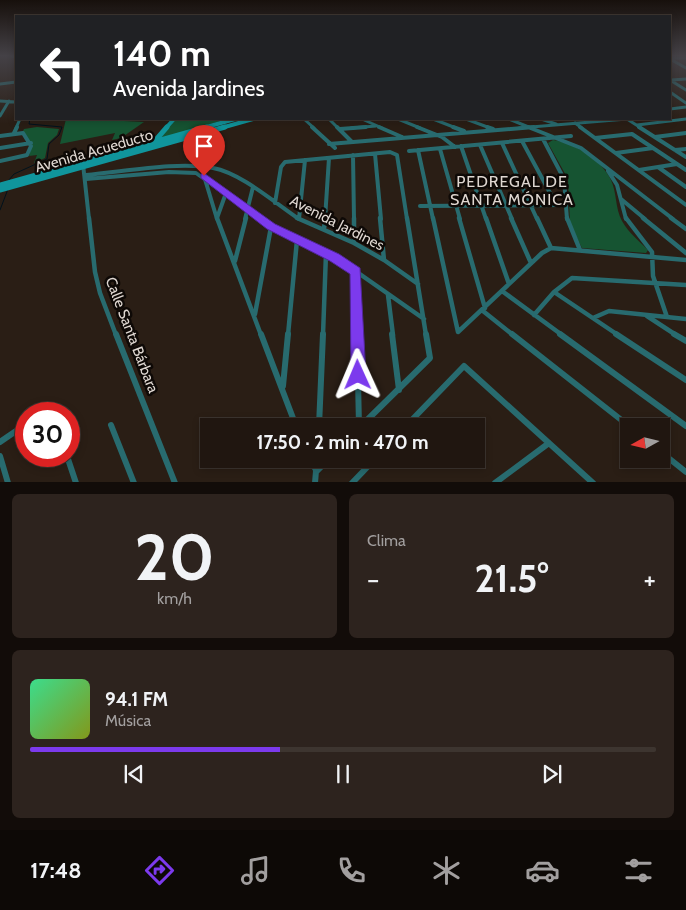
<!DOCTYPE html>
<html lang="es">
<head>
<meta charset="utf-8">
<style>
	:root { --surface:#201610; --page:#2d231e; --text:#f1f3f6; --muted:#a29f9f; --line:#3d3530; --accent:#7c3aed }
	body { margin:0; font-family:Cabin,sans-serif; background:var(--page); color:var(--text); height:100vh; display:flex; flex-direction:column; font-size:19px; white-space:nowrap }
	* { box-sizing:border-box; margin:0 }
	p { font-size:16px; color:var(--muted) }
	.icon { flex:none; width:28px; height:28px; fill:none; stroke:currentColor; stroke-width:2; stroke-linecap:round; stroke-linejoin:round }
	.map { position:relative; height:482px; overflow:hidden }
	.details { display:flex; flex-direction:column; gap:12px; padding:12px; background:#120c09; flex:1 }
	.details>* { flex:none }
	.banner { position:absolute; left:15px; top:15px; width:656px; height:105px; border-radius:0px; box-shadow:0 2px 8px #0003,0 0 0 1px var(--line); background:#202124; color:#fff; overflow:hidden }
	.needle { width:32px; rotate:262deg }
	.controls { position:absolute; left:620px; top:418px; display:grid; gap:10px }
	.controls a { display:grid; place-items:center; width:50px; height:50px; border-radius:0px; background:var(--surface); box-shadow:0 2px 8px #0003,0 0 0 1px var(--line); font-size:25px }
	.speed { position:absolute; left:15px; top:402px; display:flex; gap:10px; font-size:25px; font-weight:700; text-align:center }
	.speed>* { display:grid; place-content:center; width:65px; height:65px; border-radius:50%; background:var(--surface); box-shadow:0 2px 8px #0003,0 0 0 1px var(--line); line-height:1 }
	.speed .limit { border:8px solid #d22; background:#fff; color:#111 }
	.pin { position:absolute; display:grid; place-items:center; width:42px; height:42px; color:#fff; margin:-51px -21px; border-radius:50% 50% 50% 0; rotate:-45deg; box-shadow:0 0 5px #0007 }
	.pin .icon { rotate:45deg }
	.me { position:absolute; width:55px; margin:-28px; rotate:359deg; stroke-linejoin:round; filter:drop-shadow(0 0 4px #0008) }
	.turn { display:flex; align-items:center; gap:18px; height:105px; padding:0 15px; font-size:22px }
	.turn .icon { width:65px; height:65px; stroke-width:2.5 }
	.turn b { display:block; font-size:35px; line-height:42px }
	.big { font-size:38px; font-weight:700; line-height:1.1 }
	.details .tile { flex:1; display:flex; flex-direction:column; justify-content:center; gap:8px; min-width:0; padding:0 18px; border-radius:8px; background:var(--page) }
	.details .dial { align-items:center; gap:0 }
	.dial b { font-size:65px; line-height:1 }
	.song { display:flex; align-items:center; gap:15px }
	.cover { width:60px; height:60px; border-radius:8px; background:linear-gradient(135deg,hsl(150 70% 55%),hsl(70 70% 35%)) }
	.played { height:5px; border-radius:2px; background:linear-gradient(90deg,var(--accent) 40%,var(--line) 40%) }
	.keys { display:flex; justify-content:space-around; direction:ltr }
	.heat { display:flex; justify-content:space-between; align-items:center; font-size:28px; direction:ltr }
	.details .tiles { flex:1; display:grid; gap:12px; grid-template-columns:1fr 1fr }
	.tile:last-child { grid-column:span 2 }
	.trip { position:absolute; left:200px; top:418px; width:285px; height:50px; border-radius:0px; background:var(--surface); box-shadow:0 2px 8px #0003,0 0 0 1px var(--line); font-weight:700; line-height:50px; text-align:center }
	.tab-bar { display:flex; height:80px; justify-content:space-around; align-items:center; background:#0d0906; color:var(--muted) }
	.tab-bar .icon { width:35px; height:35px }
	.tab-bar .on { color:var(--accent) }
	.tab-bar b { font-size:22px; color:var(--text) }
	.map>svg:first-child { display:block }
</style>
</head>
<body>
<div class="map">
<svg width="686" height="483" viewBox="0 0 686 483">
	<rect width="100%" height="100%" fill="#2a1e15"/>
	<path fill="#165432" d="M 66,119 L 131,119 L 124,121 L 144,122 L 121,138 L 112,140 L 115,133 L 60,144 Z
		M 176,119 L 227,119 L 159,139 Z
		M 37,127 L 59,129 L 57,135 L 48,143 L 45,158 L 34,163 L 37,155 L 29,156 L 31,148 L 22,133 L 24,129 Z
		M 553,140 C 575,143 601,159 611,180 C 617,193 615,208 622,221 C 628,232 639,241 648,250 L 646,253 L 582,248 L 570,224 L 568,179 L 548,143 Z"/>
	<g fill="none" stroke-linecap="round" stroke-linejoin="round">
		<path stroke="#00121d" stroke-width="1" d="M 9,180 L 14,174 L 47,159 L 49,144 L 59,135 L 62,127 L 29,124 L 30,119
			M 0,210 L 8,189"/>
		<path stroke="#286b6f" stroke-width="3" d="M 12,56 L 16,57
			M 670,58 L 686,58
			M 670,59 L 686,68
			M 670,80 L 686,90
			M 671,80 L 686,79
			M 0,84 L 16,82
			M 670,92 L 686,103
			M 0,101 L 16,102
			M 670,109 L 686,107
			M 0,116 L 9,101
			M 304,119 L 314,128
			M 329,119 L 338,128
			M 362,119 L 382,128
			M 398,119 L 420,128
			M 433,119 L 456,128
			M 466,119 L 490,128
			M 509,119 L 531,128
			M 541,119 L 556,124
			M 627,119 L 641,128
			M 575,123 L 582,128
			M 637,125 L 686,119
			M 16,128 L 20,119
			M 351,128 L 376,126
			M 519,128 L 627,119"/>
		<path stroke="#286b6f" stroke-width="4" d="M 312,127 L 335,148
			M 337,127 L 352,142
			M 379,127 L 402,137
			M 417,127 L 442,137 L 455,147
			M 453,127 L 464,131
			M 487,127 L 493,129
			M 528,127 L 581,148 L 673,219
			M 580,127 L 686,205
			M 639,127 L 686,157
			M 340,129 L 366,127
			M 14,133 L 17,127
			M 0,136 L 23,133 L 31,146 L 27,155 L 0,161
			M 655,137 L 686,133
			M 595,138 L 632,134 L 686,170
			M 543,139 L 564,179 L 567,219
			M 522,141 L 556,204
			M 502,143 L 537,219
			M 329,144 L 534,127
			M 480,145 L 512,219
			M 461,146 L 486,219
			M 0,148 L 31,143
			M 440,149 L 460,219
			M 418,150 L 433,219
			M 675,150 L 686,149
			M 409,151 L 571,136
			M 616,153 L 653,148
			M 375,154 L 381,219
			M 353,155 L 354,219
			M 83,164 L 89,219
			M 658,167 L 686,187
			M 639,170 L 677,164
			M 608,171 L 617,185 L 626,219
			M 86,175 C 123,172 178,161 213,168 C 241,173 275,203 299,219
			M 204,176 L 217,219
			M 86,179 L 169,172 L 196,173 L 260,219
			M 621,199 L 645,219
			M 275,203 L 281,167 L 285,162 L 390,152 L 397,155 L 407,219
			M 420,206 L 564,205
			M 217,218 L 226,193
			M 245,219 L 253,187
			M 299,219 L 305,160
			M 325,219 L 329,158"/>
		<path stroke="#286b6f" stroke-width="4.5" d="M 89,218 L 95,272 L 100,293 L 116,335
			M 217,218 L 261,335
			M 258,218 L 271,227 L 344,263 L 424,319
			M 297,218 L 354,243 L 384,260 L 418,284
			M 354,218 L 354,243
			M 380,218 L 384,260
			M 407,218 L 426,335
			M 433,218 L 458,332 L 542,253 L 551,248 L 686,260
			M 459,218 L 485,308
			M 486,218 L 509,284
			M 511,218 L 531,263
			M 537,218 L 551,248
			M 567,218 L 580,250
			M 626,218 L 652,252 L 653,276 L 667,317
			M 643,218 L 686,253
			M 671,218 L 686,229
			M 324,229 L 325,218
			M 235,261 L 246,218
			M 356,271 L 357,335
			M 502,291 L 562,335
			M 554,292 L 618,335
			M 388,295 L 393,335
			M 483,311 L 513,335
			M 255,314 L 271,227
			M 534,315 L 554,292 L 572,278 L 686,285
			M 647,316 L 676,335
			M 593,318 L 609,311 L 686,319
			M 288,335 L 297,240
			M 323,335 L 326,253"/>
		<path stroke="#286b6f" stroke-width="6" d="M 116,334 L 175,483
			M 261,334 L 296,426
			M 357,334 L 359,426
			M 392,334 L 399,390
			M 512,334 L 629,426
			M 560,334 L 686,426
			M 616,334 L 686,380
			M 674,334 L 686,341
			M 283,386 L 288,334
			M 111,425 L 134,483
			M 319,426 L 323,334
			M 361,426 L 430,358 L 426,334
			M 406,426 L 464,366 L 593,483
			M 0,442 L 16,431
			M 661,452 L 686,472
			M 0,456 L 8,483
			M 67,456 L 76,483
			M 310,459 L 316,470
			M 316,472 L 329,459
			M 315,483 L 317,459
			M 352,483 L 375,459
			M 495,483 L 549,443"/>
		<path stroke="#10959c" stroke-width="4" d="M 166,128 L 174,119
			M 203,128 L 235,119
			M 221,128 L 253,119"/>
		<path stroke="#10959c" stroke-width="5" d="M 154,142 L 167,127
			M 0,185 L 207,127
			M 0,190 L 225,127"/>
	</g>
	<linearGradient id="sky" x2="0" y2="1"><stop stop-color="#17100c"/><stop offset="0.45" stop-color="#444146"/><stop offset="1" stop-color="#444146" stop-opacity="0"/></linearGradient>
	<rect width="686" height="124" fill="url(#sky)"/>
	<path fill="#7c3aed" stroke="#51269a" d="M 204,173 L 275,224 L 339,254 L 360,268 L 366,375 L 363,380 L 358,382 L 353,380 L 351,375 L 350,274 L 330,261 L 267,229 L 201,178 L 201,174 Z"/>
	<g text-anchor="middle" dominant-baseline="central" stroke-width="5" stroke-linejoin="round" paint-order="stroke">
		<g font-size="15" fill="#dfd7d1" stroke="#0e0906">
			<text transform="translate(94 151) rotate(-16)">Avenida Acueducto</text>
			<text transform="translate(337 223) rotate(27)">Avenida Jardines</text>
			<text transform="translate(132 335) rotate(69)">Calle Santa Bárbara</text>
		</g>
		<g font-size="16" letter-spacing="1" fill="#dfd7d1" stroke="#0e0906">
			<text x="512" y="181">PEDREGAL DE<tspan x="512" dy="18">SANTA MÓNICA</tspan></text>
		</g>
	</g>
</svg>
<div class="controls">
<a><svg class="needle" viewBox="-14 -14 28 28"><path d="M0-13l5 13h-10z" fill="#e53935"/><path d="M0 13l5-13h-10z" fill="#a29f9f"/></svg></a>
</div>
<div class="speed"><div class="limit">30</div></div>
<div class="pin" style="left:204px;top:176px;background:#d93025"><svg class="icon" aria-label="arrive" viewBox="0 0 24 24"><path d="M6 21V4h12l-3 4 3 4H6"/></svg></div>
<svg class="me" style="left:358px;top:375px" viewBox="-20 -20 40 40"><path d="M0-17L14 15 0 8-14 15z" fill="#7c3aed" stroke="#fff" stroke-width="4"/></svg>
<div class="trip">17:50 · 2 min · 470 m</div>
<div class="banner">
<div class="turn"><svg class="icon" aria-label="left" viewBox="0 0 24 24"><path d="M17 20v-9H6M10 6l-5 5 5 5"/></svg><div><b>140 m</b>Avenida Jardines</div></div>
</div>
</div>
<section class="details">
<div class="tiles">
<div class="tile dial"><b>20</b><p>km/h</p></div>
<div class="tile"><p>Clima</p>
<div class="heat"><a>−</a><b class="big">21.5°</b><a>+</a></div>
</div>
<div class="tile">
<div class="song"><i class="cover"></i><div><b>94.1 FM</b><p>Música</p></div></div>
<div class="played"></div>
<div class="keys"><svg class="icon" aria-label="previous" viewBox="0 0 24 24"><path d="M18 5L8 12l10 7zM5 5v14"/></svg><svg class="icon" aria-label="pause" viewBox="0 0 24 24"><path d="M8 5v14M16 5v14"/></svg><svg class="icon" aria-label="next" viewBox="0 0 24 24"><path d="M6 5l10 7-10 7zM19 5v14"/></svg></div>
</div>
</div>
</section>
<nav class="tab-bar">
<b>17:48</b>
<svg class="icon on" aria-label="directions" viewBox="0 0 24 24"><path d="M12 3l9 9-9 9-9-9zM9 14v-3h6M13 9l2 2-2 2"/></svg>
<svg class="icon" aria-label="music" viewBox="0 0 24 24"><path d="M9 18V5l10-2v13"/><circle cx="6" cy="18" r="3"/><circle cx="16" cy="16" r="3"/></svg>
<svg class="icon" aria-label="phone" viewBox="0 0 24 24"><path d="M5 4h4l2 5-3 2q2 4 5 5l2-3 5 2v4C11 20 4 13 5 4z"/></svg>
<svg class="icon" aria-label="climate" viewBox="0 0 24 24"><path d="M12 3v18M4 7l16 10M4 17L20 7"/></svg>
<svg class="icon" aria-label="car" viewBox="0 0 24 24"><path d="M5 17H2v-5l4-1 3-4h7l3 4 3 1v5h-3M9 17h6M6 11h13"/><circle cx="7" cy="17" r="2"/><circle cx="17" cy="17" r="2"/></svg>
<svg class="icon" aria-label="filters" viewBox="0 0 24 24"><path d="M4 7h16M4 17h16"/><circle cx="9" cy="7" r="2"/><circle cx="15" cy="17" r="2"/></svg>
</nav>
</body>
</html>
